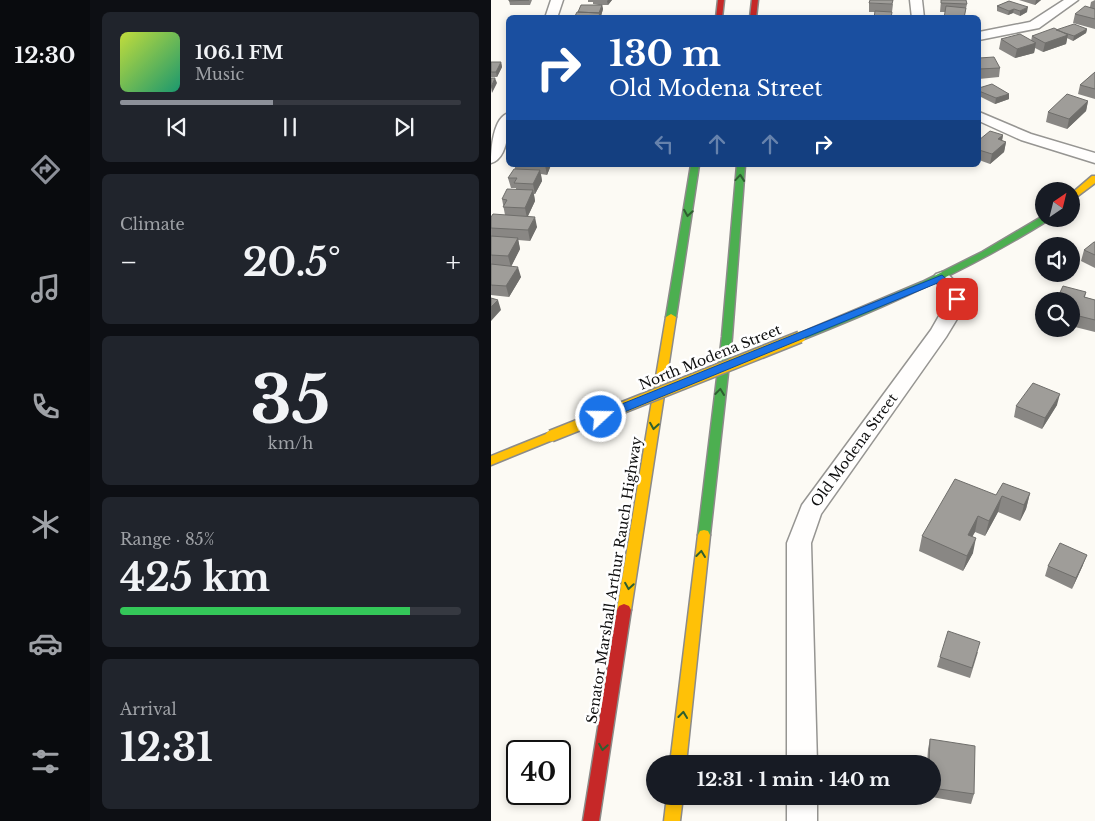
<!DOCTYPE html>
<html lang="en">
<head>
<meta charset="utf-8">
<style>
	:root { --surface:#171b24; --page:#20242c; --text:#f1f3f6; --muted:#9ea1a6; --line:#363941; --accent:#8c9099 }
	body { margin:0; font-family:"Libre Baskerville",serif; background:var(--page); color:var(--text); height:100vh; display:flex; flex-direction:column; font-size:19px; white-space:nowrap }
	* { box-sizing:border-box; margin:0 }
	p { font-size:16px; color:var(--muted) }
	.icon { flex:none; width:28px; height:28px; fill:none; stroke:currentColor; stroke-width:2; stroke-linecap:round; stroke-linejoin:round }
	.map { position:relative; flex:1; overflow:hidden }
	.sheet { display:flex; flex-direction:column; gap:12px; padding:12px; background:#0d0f14; width:401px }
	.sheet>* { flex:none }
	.guide { position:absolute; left:15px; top:15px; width:475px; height:152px; border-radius:8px; box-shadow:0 2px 8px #0003; background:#1a4fa0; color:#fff; overflow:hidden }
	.needle { width:32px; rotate:35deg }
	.tools { position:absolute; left:544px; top:182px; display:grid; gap:10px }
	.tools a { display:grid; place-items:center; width:45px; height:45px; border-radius:50%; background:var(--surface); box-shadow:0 2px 8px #0003; font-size:25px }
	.speed { position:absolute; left:15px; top:740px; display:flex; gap:10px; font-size:25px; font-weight:700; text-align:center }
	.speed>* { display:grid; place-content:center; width:65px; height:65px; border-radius:50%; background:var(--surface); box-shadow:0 2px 8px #0003; line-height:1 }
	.speed .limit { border:2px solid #111; border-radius:8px; background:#fff; color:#111 }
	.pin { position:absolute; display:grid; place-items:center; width:42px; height:42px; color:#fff; margin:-21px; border-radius:10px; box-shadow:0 2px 8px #0006 }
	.me { position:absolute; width:55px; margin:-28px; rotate:69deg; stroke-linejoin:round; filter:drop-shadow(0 0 4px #0008) }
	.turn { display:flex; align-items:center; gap:18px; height:105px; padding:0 20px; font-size:22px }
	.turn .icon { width:65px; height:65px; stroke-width:2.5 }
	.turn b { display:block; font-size:35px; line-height:42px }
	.lanes { display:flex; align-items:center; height:48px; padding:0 20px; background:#0003; justify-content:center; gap:25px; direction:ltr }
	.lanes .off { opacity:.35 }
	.big { font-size:38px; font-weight:700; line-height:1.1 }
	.sheet .card { flex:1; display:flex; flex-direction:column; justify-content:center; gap:8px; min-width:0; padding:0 18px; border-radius:8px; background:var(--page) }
	.sheet .dial { align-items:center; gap:0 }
	.dial b { font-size:65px; line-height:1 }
	.song { display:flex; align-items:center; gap:15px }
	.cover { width:60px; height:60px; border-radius:8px; background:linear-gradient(135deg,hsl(70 70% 55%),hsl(160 70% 35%)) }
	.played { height:5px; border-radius:2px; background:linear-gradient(90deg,var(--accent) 45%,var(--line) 45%) }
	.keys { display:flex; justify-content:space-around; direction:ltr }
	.heat { display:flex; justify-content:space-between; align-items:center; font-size:28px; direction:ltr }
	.charge { height:8px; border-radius:4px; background:linear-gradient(90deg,#34c759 85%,var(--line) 0) }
	.trip { position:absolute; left:155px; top:755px; width:295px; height:50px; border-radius:25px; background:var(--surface); box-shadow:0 2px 8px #0003; font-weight:700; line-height:50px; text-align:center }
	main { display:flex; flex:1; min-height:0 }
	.dock { display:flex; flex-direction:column; width:90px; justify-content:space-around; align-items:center; background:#090b0e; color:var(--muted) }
	.dock .icon { width:35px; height:35px }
	.dock .active { color:var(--accent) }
	.dock b { font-size:22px; color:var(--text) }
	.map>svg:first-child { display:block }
</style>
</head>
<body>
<main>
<nav class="dock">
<b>12:30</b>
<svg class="icon active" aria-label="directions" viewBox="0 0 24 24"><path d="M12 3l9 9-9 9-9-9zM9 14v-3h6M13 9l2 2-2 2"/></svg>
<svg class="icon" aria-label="music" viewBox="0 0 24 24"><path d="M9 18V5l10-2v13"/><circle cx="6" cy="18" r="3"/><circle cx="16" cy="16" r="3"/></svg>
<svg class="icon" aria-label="phone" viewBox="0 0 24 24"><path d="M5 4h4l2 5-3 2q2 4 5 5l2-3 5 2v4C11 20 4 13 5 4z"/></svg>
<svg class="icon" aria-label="climate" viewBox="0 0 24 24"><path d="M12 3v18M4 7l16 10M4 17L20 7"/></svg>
<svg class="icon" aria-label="car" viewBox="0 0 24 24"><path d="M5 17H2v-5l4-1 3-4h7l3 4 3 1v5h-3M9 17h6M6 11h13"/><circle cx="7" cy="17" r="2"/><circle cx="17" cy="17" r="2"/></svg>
<svg class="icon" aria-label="filters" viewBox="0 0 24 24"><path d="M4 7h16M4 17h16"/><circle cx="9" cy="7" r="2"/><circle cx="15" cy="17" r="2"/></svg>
</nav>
<section class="sheet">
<div class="card">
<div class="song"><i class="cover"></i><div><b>106.1 FM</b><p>Music</p></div></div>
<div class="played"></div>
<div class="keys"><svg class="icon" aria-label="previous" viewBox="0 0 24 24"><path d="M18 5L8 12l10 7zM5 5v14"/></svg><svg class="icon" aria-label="pause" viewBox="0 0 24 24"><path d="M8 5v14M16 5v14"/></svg><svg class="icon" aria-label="next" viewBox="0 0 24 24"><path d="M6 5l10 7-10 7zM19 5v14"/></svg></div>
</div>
<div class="card"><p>Climate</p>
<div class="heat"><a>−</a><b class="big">20.5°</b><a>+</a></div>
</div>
<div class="card dial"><b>35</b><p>km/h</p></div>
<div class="card"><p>Range · 85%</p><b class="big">425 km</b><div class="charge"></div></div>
<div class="card"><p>Arrival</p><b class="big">12:31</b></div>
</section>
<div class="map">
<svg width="604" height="821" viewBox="0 0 604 821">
	<rect width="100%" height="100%" fill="#fcfaf4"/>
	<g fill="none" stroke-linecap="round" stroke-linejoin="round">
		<g stroke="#969592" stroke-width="3">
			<path id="street" d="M 60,0 L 72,0 L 66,18 L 54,18 Z
				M 419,0 L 431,0 L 433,18 L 421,18 Z
				M 573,0 L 587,0 L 548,28 L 488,40 L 488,32 L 539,22 Z
				M 488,112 L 540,134 L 604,153 L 604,163 L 530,140 L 488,121 Z
				M 18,113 C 18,127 17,159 0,163 C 0,149 2,117 18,113 Z
				M 451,272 L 457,274 L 475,294 L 472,309 L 455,337 L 330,514 L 320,543 L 326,764 L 296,764 L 296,543 L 311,505 L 440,330 L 452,309 L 456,295 L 442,278 L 445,274 Z
				M 296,796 L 326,796 L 326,821 L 296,821 Z"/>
		</g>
		<g stroke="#8c8b89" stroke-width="3">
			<path id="fast" d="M 200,165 L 208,165 L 185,317 L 180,320 L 175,317 Z
				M 246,165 L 254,165 L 241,337 L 219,535 L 217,539 L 213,540 L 209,539 L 207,535 L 231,337 Z
				M 552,216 L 552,219 L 557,219 L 556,221 C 479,269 397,306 313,339 L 309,340 L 304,337 L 305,335 L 431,282 L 491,252 Z"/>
		</g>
		<g stroke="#8c8b89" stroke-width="3">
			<path id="slow" d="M 601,176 L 604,176 L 604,183 L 580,201 L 580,194 Z
				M 180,314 L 185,317 L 140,610 L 138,614 L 133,616 L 128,614 L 126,610 L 175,317 Z
				M 60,432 L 64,433 L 66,436 L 64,439 L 0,465 L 0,456 Z
				M 213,530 L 217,531 L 219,535 L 195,764 L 179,764 L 207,535 L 209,531 Z
				M 176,796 L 192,796 L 189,821 L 173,821 Z"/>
		</g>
		<g stroke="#8c8b89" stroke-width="3">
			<path id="jam" d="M 227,0 L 233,0 L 231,18 L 225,18 Z
				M 261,0 L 267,0 L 265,18 L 259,18 Z
				M 133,604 L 138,606 L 140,610 L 108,821 L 92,821 L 126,610 L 128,606 Z"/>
		</g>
		<use href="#street" fill="#fffefd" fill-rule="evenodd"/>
		<use href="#fast" fill="#4caf50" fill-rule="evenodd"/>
		<use href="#slow" fill="#ffc107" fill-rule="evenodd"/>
		<use href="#jam" fill="#c62828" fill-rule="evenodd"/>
		<g stroke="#8c8b89" stroke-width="14" stroke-linecap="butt">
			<path id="slow-bridge" d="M 60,436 L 309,337"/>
		</g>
		<use href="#slow-bridge" stroke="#ffc107" stroke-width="11"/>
	</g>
	<path fill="#898784" d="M 18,0 L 41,0 L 39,5 L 19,5 Z
		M 97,0 L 121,0 L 117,5 L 111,5 L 112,9 L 110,16 L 87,12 L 108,5 L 102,4 L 102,2 L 97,2 Z
		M 450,0 L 476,4 L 473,18 L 454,12 L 449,12 Z
		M 528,0 L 550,0 L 544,5 Z
		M 604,0 L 604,29 L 582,23 L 584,14 L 599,7 L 600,2 Z
		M 518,1 L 536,12 L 529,16 L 522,13 L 517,15 L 506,11 L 506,6 Z
		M 378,3 L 402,4 L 401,12 L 378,12 Z
		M 565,29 L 596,29 L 595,33 L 582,41 L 576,38 L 575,44 L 552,52 L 544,48 L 543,53 L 524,58 L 508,49 L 510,39 L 540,41 L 541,36 Z
		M 488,58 L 509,68 L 508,77 L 488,79 Z
		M 0,62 L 10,62 L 11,67 L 6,77 L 0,77 Z
		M 604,72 L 604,99 L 587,94 L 589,85 Z
		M 488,88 L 518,94 L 518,99 L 504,104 L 488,96 Z
		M 597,101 L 595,111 L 576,129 L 555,122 L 557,112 Z
		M 512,135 L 511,141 L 515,142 L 513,152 L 499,164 L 488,160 L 488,140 Z
		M 24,165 L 60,165 L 56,175 L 50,174 L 51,181 L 44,194 L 43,194 L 44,201 L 37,216 L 46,227 L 39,241 L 27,240 L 29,249 L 20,266 L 30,277 L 18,297 L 0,295 L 0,217 L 14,215 L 11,199 L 25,189 L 25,188 L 20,188 L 17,178 L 24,169 Z
		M 604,242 L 604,268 L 590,261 L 593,250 Z
		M 595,292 L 594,297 L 604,300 L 604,332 L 580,326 L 580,301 Z
		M 566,405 L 551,429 L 523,417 L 525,406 Z
		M 539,493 L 535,509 L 529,521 L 507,512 L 494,536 L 484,532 L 481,536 L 482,553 L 472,571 L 428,551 L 431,536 L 505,495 Z
		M 592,565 L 581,589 L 554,576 L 557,566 Z
		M 487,652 L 479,678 L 446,667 L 449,657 Z
		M 439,739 L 483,794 L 480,804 L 435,796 L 441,796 L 441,764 L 436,764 L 437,749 Z"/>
	<path fill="#6f6e6b" d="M 117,0 L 121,0 L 117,5 L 116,1 Z
		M 545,0 L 550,0 L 544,5 Z
		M 111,5 L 112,9 L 110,16 L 110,18 L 107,18 Z
		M 537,7 L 536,12 L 529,16 L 529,11 Z
		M 523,9 L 522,13 L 517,15 L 518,11 Z
		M 596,29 L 595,33 L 582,41 L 583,36 Z
		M 577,35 L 575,44 L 552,52 L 554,43 Z
		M 545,43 L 543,53 L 524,58 L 526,49 Z
		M 10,62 L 11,67 L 6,77 L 5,72 Z
		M 4,78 L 6,83 L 1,93 L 0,87 Z
		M 518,94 L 518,99 L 504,104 L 505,98 Z
		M 597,101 L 595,111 L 576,129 L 578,119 Z
		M 512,135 L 510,145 L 507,139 Z
		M 515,142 L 513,152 L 499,164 L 501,154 Z
		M 54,165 L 60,165 L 56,175 Z
		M 49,170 L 51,181 L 44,194 L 42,184 Z
		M 42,190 L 44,201 L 36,218 L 34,208 Z
		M 44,217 L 46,227 L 39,241 L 37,230 Z
		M 27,238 L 29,249 L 20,267 L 17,256 Z
		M 27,267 L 30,277 L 18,297 L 15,286 Z
		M 7,300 L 10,310 L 0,321 L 0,307 Z
		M 569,394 L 566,405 L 551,429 L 554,418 Z
		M 539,493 L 535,509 L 529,521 L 533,505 Z
		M 511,496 L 507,512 L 494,536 L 498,521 Z
		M 487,516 L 484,532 L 474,550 L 477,535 Z
		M 485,538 L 482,553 L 472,571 L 476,556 Z
		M 596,555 L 592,565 L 581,589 L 585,578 Z"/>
	<path fill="#9f9d99" stroke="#6f6e6b" d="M 18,0 L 38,0 L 18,1 Z
		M 379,0 L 402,0 L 401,4 L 378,3 Z
		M 450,0 L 475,0 L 476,4 L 450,3 Z
		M 518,1 L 537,7 L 529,11 L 523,9 L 518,11 L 506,6 Z
		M 90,5 L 111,5 L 108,13 L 87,12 Z
		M 455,6 L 475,8 L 473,18 L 453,18 Z
		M 594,6 L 604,9 L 604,19 L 584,14 Z
		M 384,11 L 401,12 L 400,18 L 383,18 Z
		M 86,12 L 109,13 L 107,18 L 83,18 Z
		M 583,24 L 596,29 L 583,36 L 565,30 Z
		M 563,28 L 577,35 L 554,43 L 541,36 Z
		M 529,34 L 545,43 L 526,49 L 510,39 Z
		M 503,57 L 509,68 L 488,69 L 488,58 Z
		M 0,62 L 10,62 L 5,72 L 0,72 Z
		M 604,72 L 604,89 L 589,85 Z
		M 0,78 L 4,78 L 0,87 Z
		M 501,84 L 518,94 L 505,98 L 488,91 L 488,88 Z
		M 576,94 L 597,101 L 578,119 L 557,112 Z
		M 499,131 L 512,135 L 507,139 L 515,142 L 501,154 L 488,150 L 488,140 Z
		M 23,169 L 49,170 L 42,184 L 23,183 L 26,178 L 17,178 Z
		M 16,189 L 42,190 L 34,208 L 12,207 L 16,200 L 11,199 Z
		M 2,214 L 44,217 L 37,230 L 0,228 L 0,217 Z
		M 0,236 L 27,238 L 17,256 L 0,255 Z
		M 603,242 L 604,242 L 604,255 L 593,250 Z
		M 0,264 L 27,267 L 15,286 L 0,285 Z
		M 572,286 L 595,292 L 593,297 L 604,300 L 604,320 L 580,314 L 580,301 L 565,301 Z
		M 0,298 L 7,300 L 0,307 Z
		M 542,383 L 569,394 L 554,418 L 525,406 Z
		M 464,479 L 505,495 L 512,483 L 539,493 L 533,505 L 511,496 L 498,521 L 487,516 L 477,535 L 485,538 L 476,556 L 431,536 Z
		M 569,543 L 596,555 L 585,578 L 557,566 Z
		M 457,631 L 489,642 L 481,668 L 449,657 Z
		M 439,739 L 484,746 L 483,794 L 441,788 L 441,764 L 438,764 Z"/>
	<defs><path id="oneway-chevron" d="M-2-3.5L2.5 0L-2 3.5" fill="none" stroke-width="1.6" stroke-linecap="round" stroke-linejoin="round" transform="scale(1.25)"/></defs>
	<g stroke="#2e5f30">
		<use href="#oneway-chevron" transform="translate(249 178) rotate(-85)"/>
		<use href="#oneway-chevron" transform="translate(197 213) rotate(99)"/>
		<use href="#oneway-chevron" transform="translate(229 392) rotate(-83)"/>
		<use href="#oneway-chevron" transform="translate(163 426) rotate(99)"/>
		<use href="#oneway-chevron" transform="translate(210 554) rotate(-83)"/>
		<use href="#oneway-chevron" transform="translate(138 586) rotate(99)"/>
		<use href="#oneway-chevron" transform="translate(192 715) rotate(-84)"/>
		<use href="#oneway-chevron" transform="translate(112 747) rotate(99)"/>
	</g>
	<path fill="#1a73e8" stroke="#114b97" d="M 451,275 L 470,292 L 469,301 L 462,301 L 461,295 L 449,282 L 114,420 L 106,420 L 105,417 L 106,414 Z"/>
	<g text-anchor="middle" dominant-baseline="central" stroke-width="5" stroke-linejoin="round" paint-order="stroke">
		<g font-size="14" fill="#0f0f0f" stroke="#fff">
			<text transform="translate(219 357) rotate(-22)">North Modena Street</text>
			<text transform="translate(363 450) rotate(-54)">Old Modena Street</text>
			<text transform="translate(123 580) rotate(-81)">Senator Marshall Arthur Rauch Highway</text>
		</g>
	</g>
</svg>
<div class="tools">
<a><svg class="needle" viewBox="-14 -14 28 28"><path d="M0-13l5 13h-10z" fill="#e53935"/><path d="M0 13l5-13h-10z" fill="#9ea1a6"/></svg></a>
<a><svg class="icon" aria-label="sound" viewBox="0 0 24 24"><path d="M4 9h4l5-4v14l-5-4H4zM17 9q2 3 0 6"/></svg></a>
<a><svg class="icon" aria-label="search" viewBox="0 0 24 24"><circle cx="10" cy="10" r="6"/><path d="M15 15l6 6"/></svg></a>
</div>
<div class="speed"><div class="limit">40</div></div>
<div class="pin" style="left:466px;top:299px;background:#d93025"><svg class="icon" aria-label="arrive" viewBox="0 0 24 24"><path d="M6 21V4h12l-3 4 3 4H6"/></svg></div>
<svg class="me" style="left:110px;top:417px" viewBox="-20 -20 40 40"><circle r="17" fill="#1a73e8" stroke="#fff" stroke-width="3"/><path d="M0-11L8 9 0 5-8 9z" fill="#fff"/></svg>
<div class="trip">12:31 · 1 min · 140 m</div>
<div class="guide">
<div class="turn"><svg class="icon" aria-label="right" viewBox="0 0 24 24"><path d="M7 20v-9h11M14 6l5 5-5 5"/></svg><div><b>130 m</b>Old Modena Street</div></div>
<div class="lanes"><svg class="icon off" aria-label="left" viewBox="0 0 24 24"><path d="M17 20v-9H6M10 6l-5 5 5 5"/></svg><svg class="icon off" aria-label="ahead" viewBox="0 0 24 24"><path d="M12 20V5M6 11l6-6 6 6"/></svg><svg class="icon off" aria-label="ahead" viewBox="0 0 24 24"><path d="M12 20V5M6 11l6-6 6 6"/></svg><svg class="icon" aria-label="right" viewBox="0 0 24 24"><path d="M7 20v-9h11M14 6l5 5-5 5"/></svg></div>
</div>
</div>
</main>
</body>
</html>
